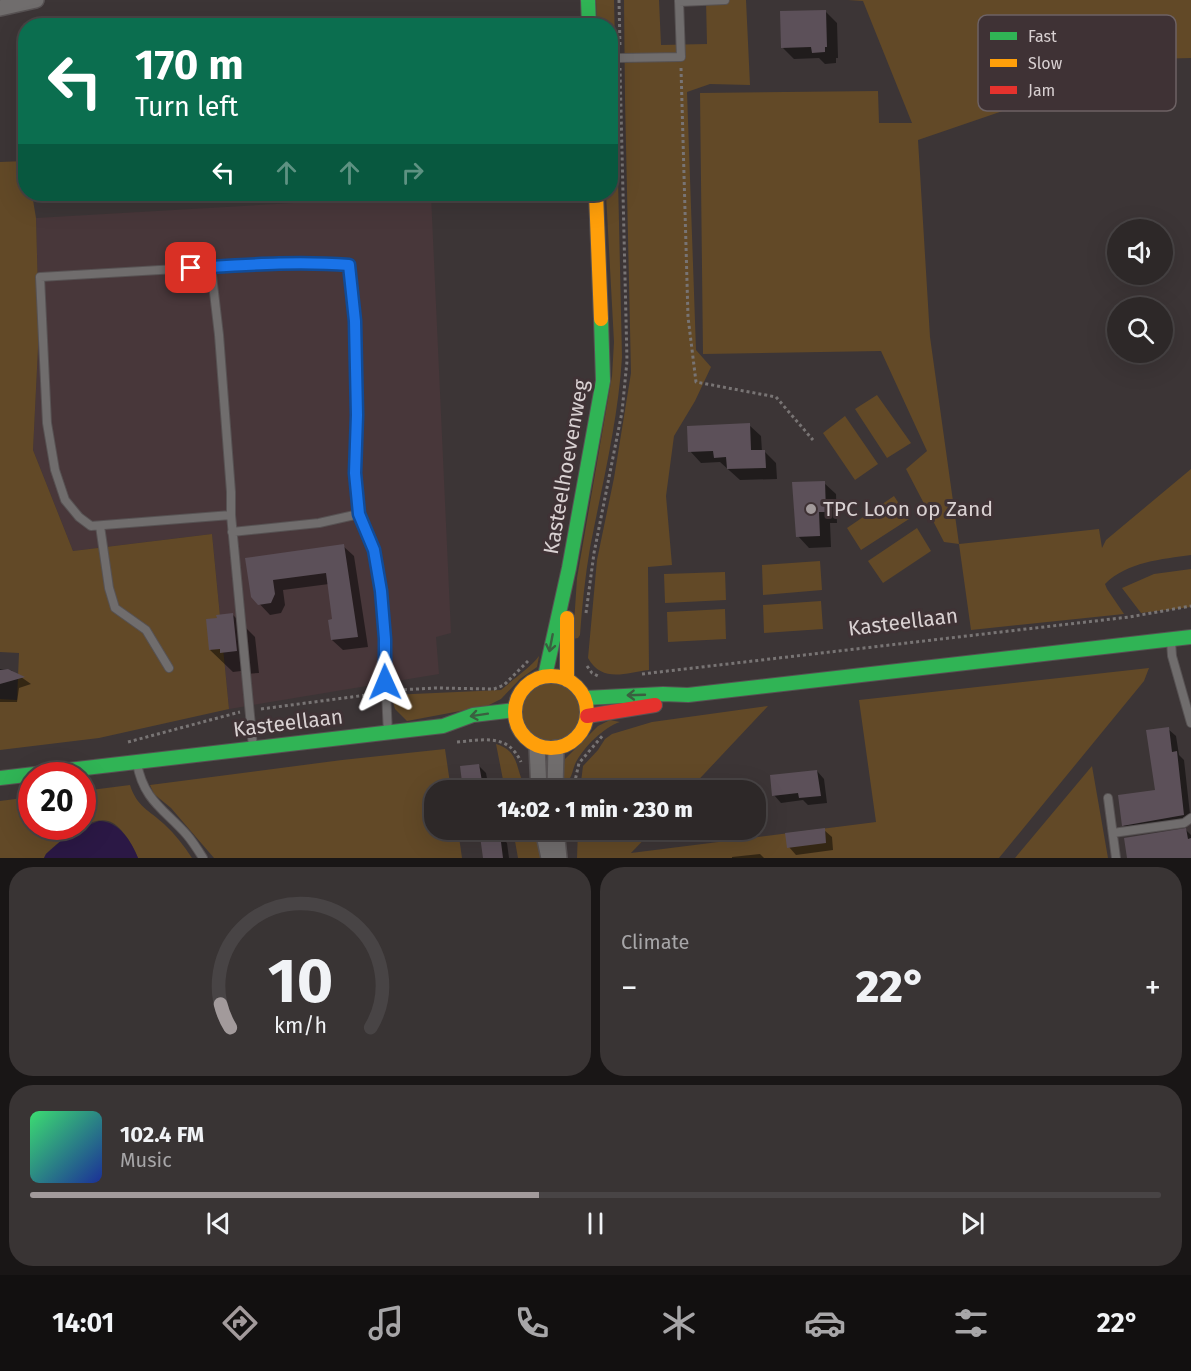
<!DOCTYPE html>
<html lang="en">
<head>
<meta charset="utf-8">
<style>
	:root { --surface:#2d2828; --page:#393434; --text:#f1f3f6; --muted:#a7a6a8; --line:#484445; --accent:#a29a9b }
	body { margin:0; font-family:"Fira Sans",sans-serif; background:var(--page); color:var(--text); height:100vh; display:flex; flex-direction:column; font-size:22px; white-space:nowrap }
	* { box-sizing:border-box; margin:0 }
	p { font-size:20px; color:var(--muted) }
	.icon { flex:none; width:33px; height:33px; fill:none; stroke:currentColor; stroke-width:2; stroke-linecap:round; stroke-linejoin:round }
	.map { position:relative; height:858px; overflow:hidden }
	.panel { display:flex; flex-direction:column; gap:9px; padding:9px; background:#191616; flex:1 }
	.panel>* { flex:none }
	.guide { position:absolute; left:18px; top:18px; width:600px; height:183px; border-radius:24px; box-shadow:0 6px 24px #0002,0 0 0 2px var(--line); background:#0b6e4f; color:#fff; overflow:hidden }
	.tools { position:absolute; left:1107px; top:219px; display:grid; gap:12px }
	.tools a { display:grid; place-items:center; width:66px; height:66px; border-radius:50%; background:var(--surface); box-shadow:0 6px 24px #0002,0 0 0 2px var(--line); font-size:30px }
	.speed { position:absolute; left:18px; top:762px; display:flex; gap:12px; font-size:30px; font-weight:700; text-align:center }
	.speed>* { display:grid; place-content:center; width:78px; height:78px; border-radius:50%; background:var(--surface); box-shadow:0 6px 24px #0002,0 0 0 2px var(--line); line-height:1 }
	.speed .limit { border:9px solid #d22; background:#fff; color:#111 }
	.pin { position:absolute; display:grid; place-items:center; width:51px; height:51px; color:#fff; margin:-26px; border-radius:12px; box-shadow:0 3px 9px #0006 }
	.me { position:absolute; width:66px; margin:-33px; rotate:359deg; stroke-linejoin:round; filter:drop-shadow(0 0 4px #0008) }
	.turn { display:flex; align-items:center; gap:21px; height:126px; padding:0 18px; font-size:27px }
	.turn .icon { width:78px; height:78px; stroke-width:2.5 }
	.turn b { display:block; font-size:42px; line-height:51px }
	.lanes { display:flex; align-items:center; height:57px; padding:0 18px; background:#0003; justify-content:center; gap:30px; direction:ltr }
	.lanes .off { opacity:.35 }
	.big { font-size:45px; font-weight:800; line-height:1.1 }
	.panel .card { flex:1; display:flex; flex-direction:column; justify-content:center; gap:9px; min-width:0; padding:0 21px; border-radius:24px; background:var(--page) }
	.panel .dial { align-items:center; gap:0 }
	.dial svg { height:156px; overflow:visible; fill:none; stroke:var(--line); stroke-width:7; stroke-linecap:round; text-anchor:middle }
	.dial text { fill:var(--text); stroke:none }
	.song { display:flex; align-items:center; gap:18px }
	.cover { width:72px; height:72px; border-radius:9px; background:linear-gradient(135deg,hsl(140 70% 55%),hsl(230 70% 35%)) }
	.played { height:6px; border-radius:3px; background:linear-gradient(90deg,var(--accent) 45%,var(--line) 45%) }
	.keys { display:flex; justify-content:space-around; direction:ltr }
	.heat { display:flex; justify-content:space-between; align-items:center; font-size:33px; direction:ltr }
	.panel .tiles { flex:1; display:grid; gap:9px; grid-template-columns:1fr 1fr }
	.card:last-child { grid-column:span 2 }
	.trip { position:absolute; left:424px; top:780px; width:342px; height:60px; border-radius:24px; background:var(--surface); box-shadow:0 6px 24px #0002,0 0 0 2px var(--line); font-weight:800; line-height:60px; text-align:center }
	.menu { display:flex; height:96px; justify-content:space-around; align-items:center; background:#121010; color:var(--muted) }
	.menu .icon { width:42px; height:42px }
	.menu .active { color:var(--accent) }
	.menu b { font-size:27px; color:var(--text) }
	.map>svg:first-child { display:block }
</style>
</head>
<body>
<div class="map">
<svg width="1191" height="858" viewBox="0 0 1191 858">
	<rect width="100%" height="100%" fill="#3c3536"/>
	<path fill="#48373a" d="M 431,195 L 451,633 L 436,637 L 439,674 L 229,709 L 212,534 L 73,551 L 33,450 L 39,328 L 36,218 Z"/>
	<path fill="#624927" d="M 596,0 L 614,0 L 622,357 C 618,422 602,485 590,548 C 585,577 582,606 580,635 L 578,638 L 573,639 L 577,578 L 612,376 L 614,342 L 606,194 L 610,194 L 610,26 L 597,25 Z
		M 624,0 L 659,0 L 661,45 L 707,44 L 706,0 L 746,0 L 750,85 L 710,84 L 687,92 L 696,350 L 711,367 L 695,401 L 674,436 L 666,496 L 672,565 L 648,567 L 649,670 C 625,673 602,683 588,658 L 597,560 L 614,478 L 631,373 L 625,100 Z
		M 848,0 L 1191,0 L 1191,58 L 1154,59 L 918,140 L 930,337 L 959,544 L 1099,529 L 1102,548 L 1106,540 L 1191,469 L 1191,555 C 1162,559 1127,562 1105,584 L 1107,589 L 1124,614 L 971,630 L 959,544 L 944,542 L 906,469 L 927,451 L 881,351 L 703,354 L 700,93 L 878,91 L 879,123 L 912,123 L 863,1 Z
		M 25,161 L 26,194 L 32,194 L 36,218 L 39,328 L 33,450 L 73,551 L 212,534 L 229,709 L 99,738 L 0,750 L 0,699 L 17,700 L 19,653 L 0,652 L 0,162 Z
		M 877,395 L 911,443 L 887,458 L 855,409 Z
		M 845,416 L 878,464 L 855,480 L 823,433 Z
		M 894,496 L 909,519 L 861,550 L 847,528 Z
		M 917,528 L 931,551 L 883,583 L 868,561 Z
		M 820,561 L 822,590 L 763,595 L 762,565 Z
		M 1191,569 L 1191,607 L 1141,613 L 1122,588 L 1154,574 Z
		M 725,572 L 726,600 L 665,603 L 664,574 Z
		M 821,601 L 823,629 L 764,633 L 763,605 Z
		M 725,609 L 726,639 L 668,642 L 667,612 Z
		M 539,656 L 537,667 L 520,679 L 501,699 L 487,706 L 407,721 L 395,709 L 391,695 L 501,690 C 512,680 531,667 539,656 Z
		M 1149,668 L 1144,681 L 999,858 L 577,858 L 578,830 L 653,830 L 631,853 L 876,822 L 859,700 Z
		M519 713a31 31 0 1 1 62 0a31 31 0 1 1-62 0Z
		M 768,706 L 689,790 L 580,790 L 583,766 L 598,750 L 605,739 L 612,734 L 652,722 Z
		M 610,720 L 620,722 C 604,727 584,747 576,762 C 572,770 573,777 566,783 L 561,783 L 565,759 L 598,726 Z
		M 496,744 C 520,751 515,769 525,786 L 533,788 L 533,790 L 505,790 Z
		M 445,749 L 451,790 L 435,790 L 435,830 L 458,830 L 462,858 L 214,858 L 171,808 L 154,794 L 150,785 L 342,760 Z
		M 1092,766 L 1108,858 L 1015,858 Z
		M 130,785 C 137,807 149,810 164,824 C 175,834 184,846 192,858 L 138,858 C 134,847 121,824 108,821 C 88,816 59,842 46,854 L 44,858 L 0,858 L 0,801 L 31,797 L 32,826 L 82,826 L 83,791 Z
		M 513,830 L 537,830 L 542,858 L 518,858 Z"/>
	<path fill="#2b1845" d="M 99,821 C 119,821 131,841 138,858 L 44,858 L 46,854 L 71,832 Z"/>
	<path fill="#0007" d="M 826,12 L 837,23 L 838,58 L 836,58 L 836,63 L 825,64 L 819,58 L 794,59 L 783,48 Z
		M 749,425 L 761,436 L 762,452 L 765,452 L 776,463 L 777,479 L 740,480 L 720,462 L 701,463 L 690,451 Z
		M 824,483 L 836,494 L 837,523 L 830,523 L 831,547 L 809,548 L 798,536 Z
		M 343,546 L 354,556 L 368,647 L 343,650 L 332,640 L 334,620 L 329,584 L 283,590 L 285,605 L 281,613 L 270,615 L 252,596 L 247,559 Z
		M 233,615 L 255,637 L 259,673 L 244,674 L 241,671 L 233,672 L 210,650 Z
		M 0,669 L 11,670 L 31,684 L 19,688 L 17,702 L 0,702 Z
		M 1168,729 L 1176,736 L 1179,755 L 1184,760 L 1191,823 L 1131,833 L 1123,825 L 1156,791 Z
		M 478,765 L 486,773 L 489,790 L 465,790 L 464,789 Z
		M 817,771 L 824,779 L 827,803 L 808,805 L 803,800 L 781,803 L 774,795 Z
		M 824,830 L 832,837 L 833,850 L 796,855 L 789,847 Z
		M 1186,830 L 1191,835 L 1191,858 L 1128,858 Z
		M 499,835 L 507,843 L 509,858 L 484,858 Z
		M 760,854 L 764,858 L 732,858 L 732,857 Z"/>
	<path fill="#5c5059" d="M 826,10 L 827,47 L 825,47 L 825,52 L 812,53 L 811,47 L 781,48 L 780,11 Z
		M 750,423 L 751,450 L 765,450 L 766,468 L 727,469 L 726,457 L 714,458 L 713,451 L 688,452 L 687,426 Z
		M 825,481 L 826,512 L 819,512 L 820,536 L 796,537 L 792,482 Z
		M 344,544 L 358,637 L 331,640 L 328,620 L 332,619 L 326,573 L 273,580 L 275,594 L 271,603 L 258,605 L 251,597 L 245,558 Z
		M 233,613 L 237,651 L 220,653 L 220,649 L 209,650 L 206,619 L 217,618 L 216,615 Z
		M 8,669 L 25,677 L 0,684 L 0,670 Z
		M 1169,727 L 1172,752 L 1177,751 L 1184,815 L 1122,826 L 1118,795 L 1155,790 L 1146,730 Z
		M 479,764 L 483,787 L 463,790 L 460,766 Z
		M 817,770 L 821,796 L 799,798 L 798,793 L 772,796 L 770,775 Z
		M 825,828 L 826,843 L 787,848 L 785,833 Z
		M 1186,828 L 1188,839 L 1191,838 L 1191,858 L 1127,858 L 1124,838 Z
		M 500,834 L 503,858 L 483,858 L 480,836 Z"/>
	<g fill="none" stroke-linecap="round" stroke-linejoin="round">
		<g stroke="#575253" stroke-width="10">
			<path id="lane" d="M 679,2 L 725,0
				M 620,58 L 681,57 L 679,0
				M 211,267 C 258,263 303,261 349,265 L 355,321 L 357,415 L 355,473 L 359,514
				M 231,515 L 91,526 L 79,517 L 65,500 L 55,470 L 47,423 L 40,277 L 211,267 L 219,335 L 231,492 L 231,515 L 253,747
				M 100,526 L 109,588 L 115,608 L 146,630 L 169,668
				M 232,532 L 319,523 L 359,514 C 364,527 371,540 374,553 C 387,611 384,672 388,731
				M 1171,641 L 1172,656 L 1191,723
				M 137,763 C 143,800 165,810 187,835 C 193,842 198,850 203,858
				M 1108,798 L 1116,858
				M 1113,833 L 1184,823 L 1191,818"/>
		</g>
		<g stroke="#575253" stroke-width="18">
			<path id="street" d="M 0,8 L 36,0
				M 537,746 L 539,790
				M 555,790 L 556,748
				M 543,830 L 549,858
				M 556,830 L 559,858"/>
		</g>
		<g stroke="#575253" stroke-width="16">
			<path id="fast" d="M 588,0 L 589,26
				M 545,676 L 569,568 L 603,381 L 601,319
				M 585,698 L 663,694 L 688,695 L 1191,637
				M 0,778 L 443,726 L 473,715 L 515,710"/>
		</g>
		<g stroke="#575253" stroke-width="16">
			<path id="slow" d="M 596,194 L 601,319
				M 567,618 L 567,680
				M515 712a36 36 0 1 1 72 0a36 36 0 1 1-72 0Z"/>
		</g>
		<g stroke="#575253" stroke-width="16">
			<path id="jam" d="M 587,716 L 655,705"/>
		</g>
		<path stroke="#787474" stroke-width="3" stroke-dasharray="3 3" stroke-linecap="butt" d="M 619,0 L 620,47
			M 681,68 L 688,317 L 696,382 L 776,397 L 813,440
			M 586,613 L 594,553 L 622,412 L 627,361 L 620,68
			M 587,666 L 592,673 L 600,677
			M 642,674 L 1129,617 L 1191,606
			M 398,690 L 436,688 L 494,689 L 504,685 L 528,661
			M 261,709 L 374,694
			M 128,742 L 240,712
			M 457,742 C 483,740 508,733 521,762
			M 573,790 L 579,763 L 604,734"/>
		<use href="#lane" stroke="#706d6d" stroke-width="8"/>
		<use href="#street" stroke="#706d6d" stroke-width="15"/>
		<use href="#fast" stroke="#30b455" stroke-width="14"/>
		<use href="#slow" stroke="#ff9f0a" stroke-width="14"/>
		<use href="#jam" stroke="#e5322d" stroke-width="14"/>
	</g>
	<defs><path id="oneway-shaft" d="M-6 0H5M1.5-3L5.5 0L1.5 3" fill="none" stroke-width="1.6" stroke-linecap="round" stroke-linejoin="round" transform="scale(1.5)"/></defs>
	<g stroke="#3a6040">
		<use href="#oneway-shaft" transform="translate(551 643) rotate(101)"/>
		<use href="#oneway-shaft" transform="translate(636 695) rotate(178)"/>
		<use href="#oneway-shaft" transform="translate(479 715) rotate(171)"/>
	</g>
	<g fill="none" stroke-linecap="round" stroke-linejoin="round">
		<g stroke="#114b97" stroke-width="15">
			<path id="route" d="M 191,268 C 244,265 296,261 349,265 L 355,321 L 357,415 L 355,473 L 359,514 L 374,550 L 381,591 L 385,639 L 385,682"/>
		</g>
		<use href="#route" stroke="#1a73e8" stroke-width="10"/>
	</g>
	<circle fill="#a29a9b" stroke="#3f3235" stroke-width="2" cx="811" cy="509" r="6"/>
	<g text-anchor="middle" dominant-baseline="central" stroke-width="6" stroke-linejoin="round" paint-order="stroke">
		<g font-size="21" fill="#d9d1d2" stroke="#3f3235">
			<text transform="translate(566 467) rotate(-80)">Kasteelhoevenweg</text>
			<text transform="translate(903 622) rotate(-7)">Kasteellaan</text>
			<text transform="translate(288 723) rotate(-7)">Kasteellaan</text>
		</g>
		<g font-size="21" fill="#d9d1d2" stroke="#3f3235" text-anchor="start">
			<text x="823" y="509">TPC Loon op Zand</text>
		</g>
	</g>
	<rect x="978" y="15" width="198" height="96" rx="9" fill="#3f3235" stroke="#6d6264" stroke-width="1.5"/>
	<rect x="990" y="32" width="27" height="8" fill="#30b455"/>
	<rect x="990" y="59" width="27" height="8" fill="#ff9f0a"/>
	<rect x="990" y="86" width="27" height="8" fill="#e5322d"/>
	<g font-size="16" fill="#d9d1d2">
		<text x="1028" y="42">Fast</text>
		<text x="1028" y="69">Slow</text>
		<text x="1028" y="96">Jam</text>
	</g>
</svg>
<div class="tools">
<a><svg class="icon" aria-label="sound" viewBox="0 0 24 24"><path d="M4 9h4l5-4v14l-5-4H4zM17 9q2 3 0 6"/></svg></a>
<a><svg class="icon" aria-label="search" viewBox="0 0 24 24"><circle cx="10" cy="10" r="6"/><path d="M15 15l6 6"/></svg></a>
</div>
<div class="speed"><div class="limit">20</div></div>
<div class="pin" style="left:191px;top:268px;background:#d93025"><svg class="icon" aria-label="arrive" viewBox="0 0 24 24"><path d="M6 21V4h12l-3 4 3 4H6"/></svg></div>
<svg class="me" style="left:385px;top:682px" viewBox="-20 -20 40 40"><path d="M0-17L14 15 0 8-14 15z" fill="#1a73e8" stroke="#fff" stroke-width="4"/></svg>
<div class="trip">14:02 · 1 min · 230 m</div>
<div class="guide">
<div class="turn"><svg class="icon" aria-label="left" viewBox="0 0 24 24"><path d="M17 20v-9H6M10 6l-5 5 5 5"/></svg><div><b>170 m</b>Turn left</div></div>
<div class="lanes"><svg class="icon" aria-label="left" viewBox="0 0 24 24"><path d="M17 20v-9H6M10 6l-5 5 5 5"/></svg><svg class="icon off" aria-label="ahead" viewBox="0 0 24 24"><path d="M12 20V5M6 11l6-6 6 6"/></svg><svg class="icon off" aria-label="ahead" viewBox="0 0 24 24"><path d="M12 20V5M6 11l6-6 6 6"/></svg><svg class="icon off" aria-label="right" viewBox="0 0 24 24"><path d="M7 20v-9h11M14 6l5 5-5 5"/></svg></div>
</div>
</div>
<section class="panel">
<div class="tiles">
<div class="card dial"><svg viewBox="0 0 100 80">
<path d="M14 69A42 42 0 1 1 86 69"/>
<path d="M14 69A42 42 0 0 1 9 57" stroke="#a29a9b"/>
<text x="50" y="56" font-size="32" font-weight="700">10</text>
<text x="50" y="72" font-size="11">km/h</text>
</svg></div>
<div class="card"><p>Climate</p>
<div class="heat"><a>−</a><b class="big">22°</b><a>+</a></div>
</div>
<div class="card">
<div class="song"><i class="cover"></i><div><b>102.4 FM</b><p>Music</p></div></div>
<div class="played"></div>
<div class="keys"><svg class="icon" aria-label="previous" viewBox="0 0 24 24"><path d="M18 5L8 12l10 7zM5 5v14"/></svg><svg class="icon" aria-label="pause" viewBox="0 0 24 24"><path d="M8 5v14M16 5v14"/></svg><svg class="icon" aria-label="next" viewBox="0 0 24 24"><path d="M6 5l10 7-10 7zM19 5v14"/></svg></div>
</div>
</div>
</section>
<nav class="menu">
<b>14:01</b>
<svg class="icon active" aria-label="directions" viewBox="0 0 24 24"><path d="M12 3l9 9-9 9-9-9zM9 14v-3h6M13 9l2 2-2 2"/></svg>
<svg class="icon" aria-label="music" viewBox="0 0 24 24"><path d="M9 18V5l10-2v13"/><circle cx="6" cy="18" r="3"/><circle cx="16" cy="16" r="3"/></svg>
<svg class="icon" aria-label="phone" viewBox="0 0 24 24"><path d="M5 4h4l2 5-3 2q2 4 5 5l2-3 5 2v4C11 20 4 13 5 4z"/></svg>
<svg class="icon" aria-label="climate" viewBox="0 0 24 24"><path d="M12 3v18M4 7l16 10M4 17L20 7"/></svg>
<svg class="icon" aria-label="car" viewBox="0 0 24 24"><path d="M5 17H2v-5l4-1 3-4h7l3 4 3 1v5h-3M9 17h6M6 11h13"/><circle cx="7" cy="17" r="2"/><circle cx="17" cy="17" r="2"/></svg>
<svg class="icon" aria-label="filters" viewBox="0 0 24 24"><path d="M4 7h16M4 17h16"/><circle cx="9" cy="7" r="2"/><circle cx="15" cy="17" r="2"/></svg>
<b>22°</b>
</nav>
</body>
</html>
